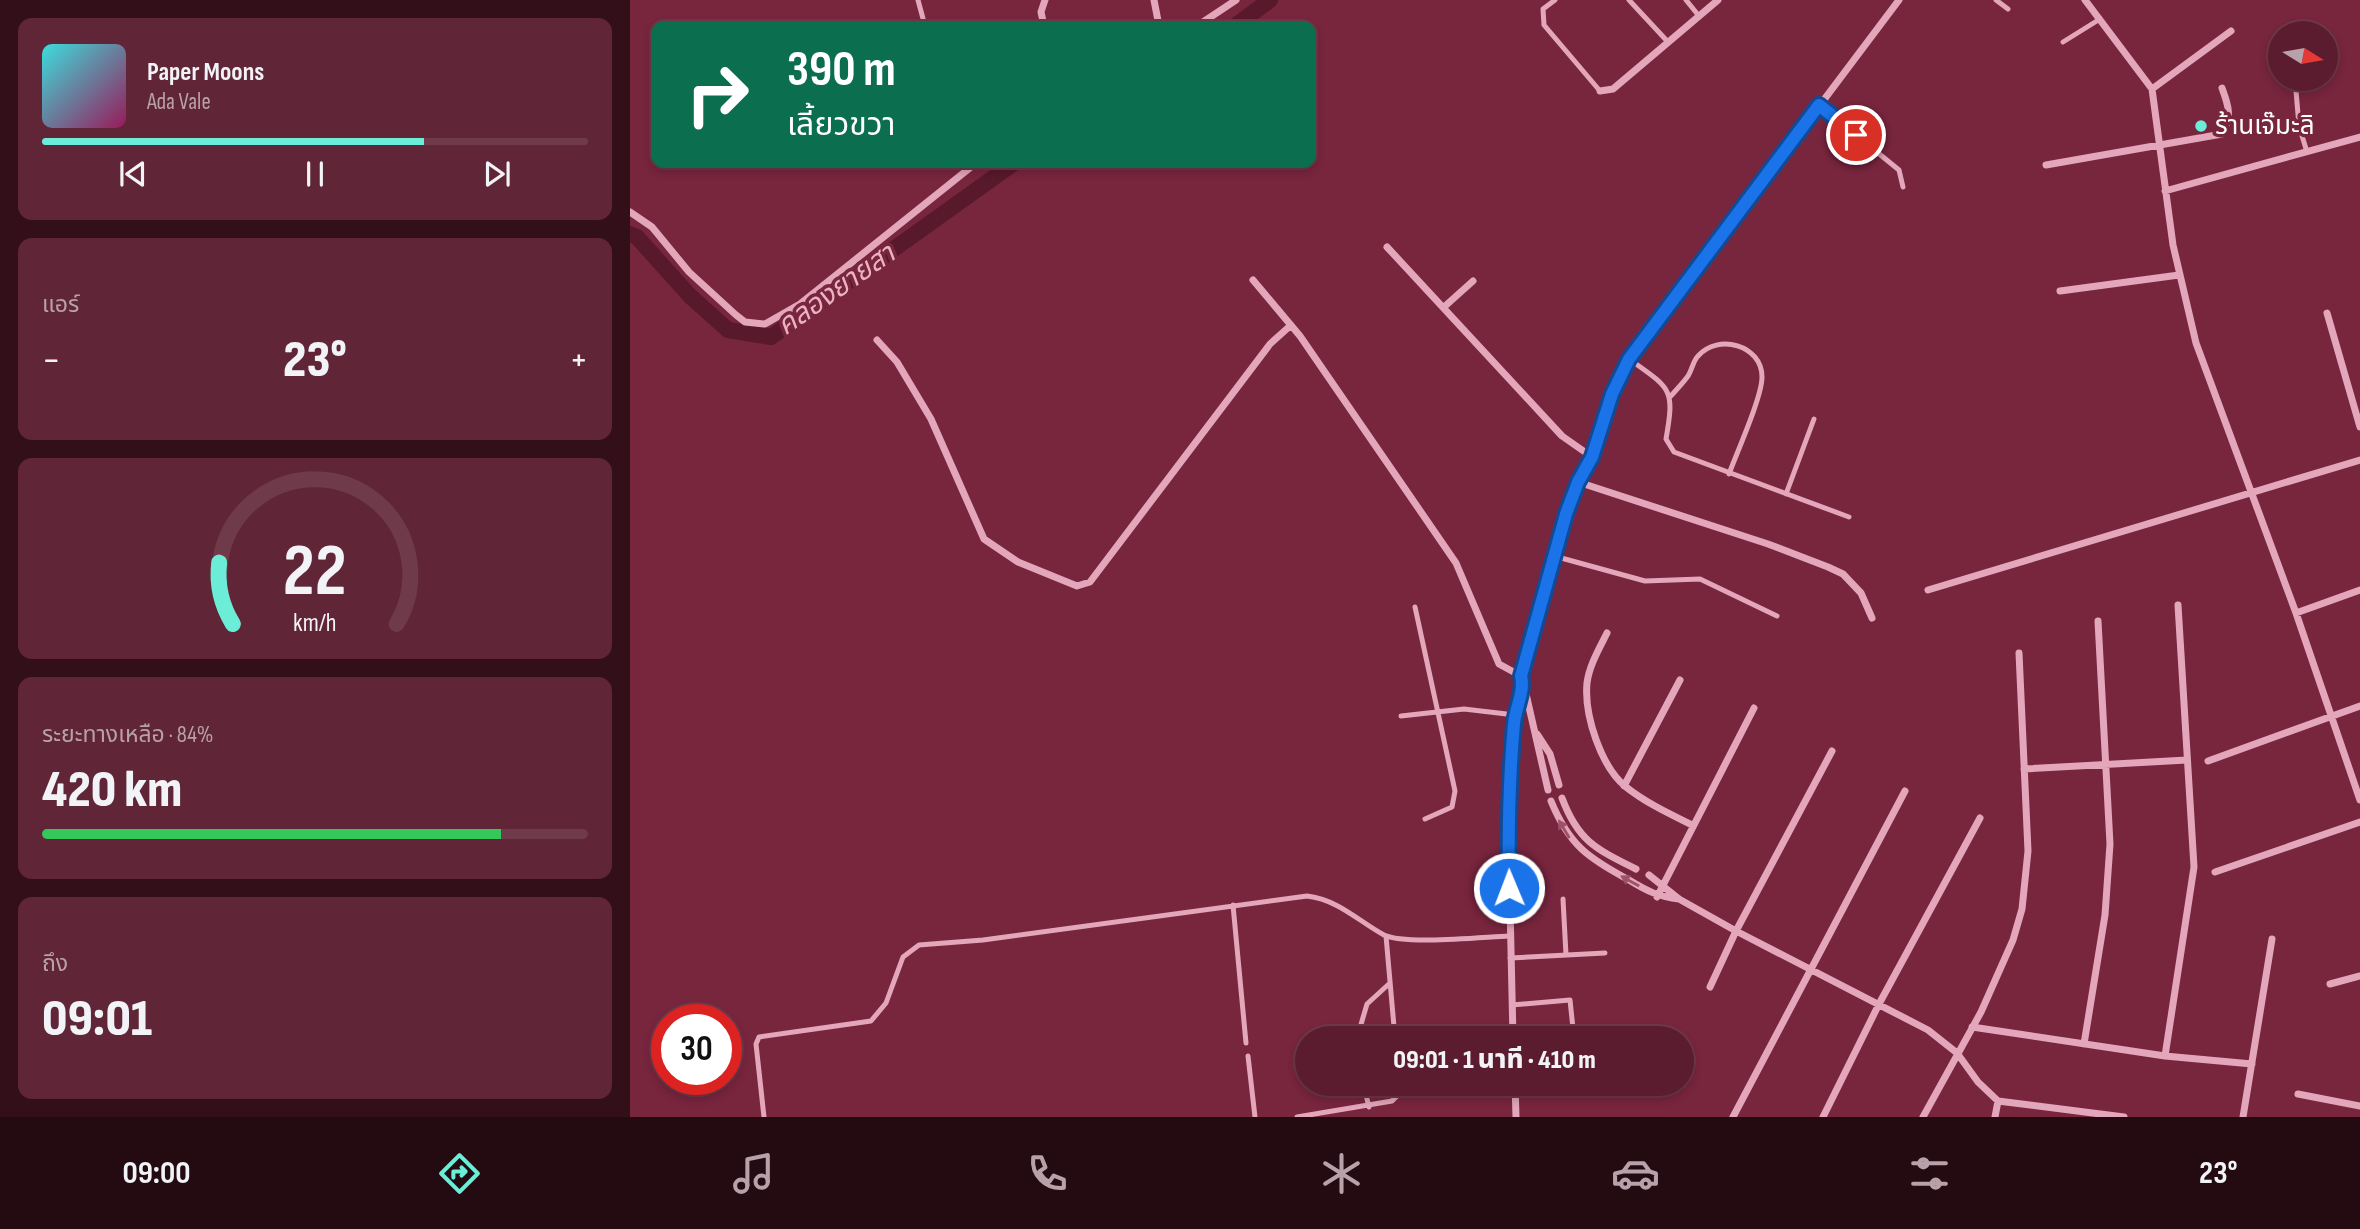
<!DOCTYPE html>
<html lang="th">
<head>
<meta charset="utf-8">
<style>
	:root { --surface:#5a1c2e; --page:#602536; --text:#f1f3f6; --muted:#b8a1aa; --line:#6f3a4a; --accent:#6bedd8 }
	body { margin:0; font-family:"Sofia Sans Condensed","Noto Sans Thai",sans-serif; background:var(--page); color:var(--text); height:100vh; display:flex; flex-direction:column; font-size:26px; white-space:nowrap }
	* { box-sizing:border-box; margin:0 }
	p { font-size:23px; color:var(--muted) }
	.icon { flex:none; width:38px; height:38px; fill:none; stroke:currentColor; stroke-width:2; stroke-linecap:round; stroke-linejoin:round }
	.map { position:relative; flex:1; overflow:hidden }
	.side { display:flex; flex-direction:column; gap:18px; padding:18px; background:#320f19; width:630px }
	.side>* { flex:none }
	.hud { position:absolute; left:21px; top:21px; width:665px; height:147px; border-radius:14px; box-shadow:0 4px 10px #0003,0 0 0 2px var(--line); background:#0b6e4f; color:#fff; overflow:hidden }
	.needle { width:46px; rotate:101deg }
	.buttons { position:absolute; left:1638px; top:21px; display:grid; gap:14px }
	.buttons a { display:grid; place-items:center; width:70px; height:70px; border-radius:50%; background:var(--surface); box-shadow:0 4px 10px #0003,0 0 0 2px var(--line); font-size:35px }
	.speed { position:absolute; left:21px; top:1004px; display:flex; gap:14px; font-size:35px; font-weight:700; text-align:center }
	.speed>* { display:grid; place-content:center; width:91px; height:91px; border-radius:50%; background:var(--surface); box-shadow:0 4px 10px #0003,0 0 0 2px var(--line); line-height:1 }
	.speed .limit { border:10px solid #d22; background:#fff; color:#111 }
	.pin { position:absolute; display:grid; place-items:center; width:60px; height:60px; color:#fff; margin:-30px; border:4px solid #fff; border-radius:50%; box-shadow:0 2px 7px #0007 }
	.me { position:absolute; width:77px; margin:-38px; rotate:359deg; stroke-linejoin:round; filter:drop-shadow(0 0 5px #0008) }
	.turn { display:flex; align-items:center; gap:24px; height:147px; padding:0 21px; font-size:32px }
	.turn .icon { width:91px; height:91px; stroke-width:2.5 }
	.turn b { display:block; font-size:49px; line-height:60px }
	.big { font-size:52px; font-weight:800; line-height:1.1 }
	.side .card { flex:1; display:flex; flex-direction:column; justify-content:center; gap:10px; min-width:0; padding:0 24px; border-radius:14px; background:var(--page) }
	.side .dial { align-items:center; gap:0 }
	.dial svg { height:182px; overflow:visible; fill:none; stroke:var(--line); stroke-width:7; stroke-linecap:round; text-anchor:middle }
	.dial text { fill:var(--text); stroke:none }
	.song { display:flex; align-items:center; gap:21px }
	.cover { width:84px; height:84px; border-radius:10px; background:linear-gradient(135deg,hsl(180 70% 55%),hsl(330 70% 35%)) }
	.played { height:7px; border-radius:4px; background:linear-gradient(90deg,var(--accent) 70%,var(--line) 70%) }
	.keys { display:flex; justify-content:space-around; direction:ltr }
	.heat { display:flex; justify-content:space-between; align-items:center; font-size:38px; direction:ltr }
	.charge { height:10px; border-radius:5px; background:linear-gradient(90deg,#34c759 84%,var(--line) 0) }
	.trip { position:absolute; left:665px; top:1026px; width:399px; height:70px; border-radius:35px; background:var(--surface); box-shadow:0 4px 10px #0003,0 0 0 2px var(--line); font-weight:800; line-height:70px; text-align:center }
	.tab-bar { display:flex; height:112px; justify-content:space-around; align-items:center; background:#240b12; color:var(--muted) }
	.tab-bar .icon { width:49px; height:49px }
	.tab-bar .active { color:var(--accent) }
	.tab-bar b { font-size:32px; color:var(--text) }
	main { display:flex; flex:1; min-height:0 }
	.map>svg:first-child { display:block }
</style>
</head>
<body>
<main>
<section class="side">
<div class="card">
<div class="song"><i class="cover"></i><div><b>Paper Moons</b><p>Ada Vale</p></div></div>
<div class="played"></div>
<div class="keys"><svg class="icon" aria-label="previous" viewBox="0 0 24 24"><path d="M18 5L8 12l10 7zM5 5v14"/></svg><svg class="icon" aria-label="pause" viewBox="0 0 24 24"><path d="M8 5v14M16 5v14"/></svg><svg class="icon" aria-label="next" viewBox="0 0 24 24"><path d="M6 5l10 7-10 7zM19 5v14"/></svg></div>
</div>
<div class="card"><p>แอร์</p>
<div class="heat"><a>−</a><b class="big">23°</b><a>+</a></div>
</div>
<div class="card dial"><svg viewBox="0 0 100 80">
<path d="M14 69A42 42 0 1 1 86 69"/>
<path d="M14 69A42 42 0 0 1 8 42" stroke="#6bedd8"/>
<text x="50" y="56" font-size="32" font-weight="700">22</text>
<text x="50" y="72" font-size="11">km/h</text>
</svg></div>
<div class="card"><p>ระยะทางเหลือ · 84%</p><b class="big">420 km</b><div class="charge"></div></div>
<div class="card"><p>ถึง</p><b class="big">09:01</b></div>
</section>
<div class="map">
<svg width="1730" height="1117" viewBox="0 0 1730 1117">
	<rect width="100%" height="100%" fill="#78253e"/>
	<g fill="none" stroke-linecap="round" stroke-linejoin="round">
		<path stroke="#58192c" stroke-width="16" d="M 605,26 L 640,0
			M 0,234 L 7,237 L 60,296 L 98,330 L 141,337 L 384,163"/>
		<path stroke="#e3a6ba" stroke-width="5" d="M 288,0 L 295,26
			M 925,0 L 913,9 L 914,25 L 970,91
			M 999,0 L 1038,42
			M 1056,0 L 1069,16
			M 1366,0 L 1378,9
			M 1433,42 L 1470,19
			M 1665,79 L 1669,126 L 1677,152
			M 1189,105 L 1269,170 L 1273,187
			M 999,359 C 1041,389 1045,388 1036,439 L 1044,452 L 1219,517
			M 1041,396 C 1046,390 1053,383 1058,376 C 1062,370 1063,361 1068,356 C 1088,333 1132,345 1132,377 C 1132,397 1107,452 1099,474
			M 1156,494 L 1184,419
			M 924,556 L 1015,581 L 1070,579 L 1147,616
			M 785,607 L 825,791 L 822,807 L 795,819
			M 771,716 L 834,709 L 885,715
			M 933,899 L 936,955
			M 603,905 L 616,1043
			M 756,936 L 765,1038
			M 880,958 L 975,953
			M 882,1005 L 940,1000 L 944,1038
			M 727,1038 L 737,1004 L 760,983
			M 618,1056 L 625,1117
			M 733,1083 L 739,1107
			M 134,1117 L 126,1044 L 129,1037 L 241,1021 L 256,1003 L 273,957 L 289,945 L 353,940 L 677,896 C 709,900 728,921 754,935 C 775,945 853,937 879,936
			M 667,1117 L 762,1101 L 768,1095 L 768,1083"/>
		<path stroke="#e3a6ba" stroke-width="7" d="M 524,0 L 529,26
			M 1455,0 L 1522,89 L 1543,245 L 1566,343 L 1666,613 L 1730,800
			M 414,26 L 411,12 L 415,0
			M 567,26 L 606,0
			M 1522,89 L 1601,31
			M 970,91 L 983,89 L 1088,0
			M 1416,165 L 1592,134 C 1602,116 1599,107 1592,88
			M 1535,191 L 1730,137
			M 0,212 L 22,227 L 59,272 L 106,315 L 115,322 L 135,324 L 170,304 L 346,163
			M 757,247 L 932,436 L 962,457
			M 623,280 L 670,336 L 826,563 L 869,664 L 891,676
			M 1430,291 L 1549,275
			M 814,307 L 843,281
			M 1697,313 L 1730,427
			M 247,340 L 267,362 L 301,419 L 354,539 L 388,562 L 447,586 L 460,582 L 640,344 L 660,326
			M 948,482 L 1138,544 L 1198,567 L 1213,574 L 1231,593 L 1242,618
			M 1298,590 L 1730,460
			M 1666,613 L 1730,590
			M 977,633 C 969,649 959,666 957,683 C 954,715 971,767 996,787 C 1016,803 1040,814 1062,825
			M 894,685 L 918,790
			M 907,734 L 920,754 L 929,785
			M 1578,761 L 1730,706
			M 1394,769 L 1557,760
			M 994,786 L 1050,680
			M 932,798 C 948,841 966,849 1006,869
			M 921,801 C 939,845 958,858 999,880 C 1017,891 1029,897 1049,899
			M 1585,872 L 1730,822
			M 1019,875 L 1049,899 L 1106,931 L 1298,1030 L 1327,1053 L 1348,1082 L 1368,1101 L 1494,1117
			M 1027,897 L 1124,708
			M 1700,984 L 1730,976
			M 1080,987 L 1106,931 L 1202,751
			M 1342,1027 L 1535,1056 L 1622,1064
			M 883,1038 L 878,817 L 885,715 L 893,682 L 891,676 L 936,514 L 948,482 L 962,457 L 982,394 L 999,359 L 1269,0
			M 1454,1044 L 1475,915 L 1480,844 L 1468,621
			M 1535,1056 L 1564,867 L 1548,605
			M 885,1083 L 886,1117
			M 1668,1094 L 1730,1106
			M 1103,1117 L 1275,791
			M 1193,1117 L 1249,1004 L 1350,818
			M 1293,1117 L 1351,1012 L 1383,940 L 1392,909 L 1398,851 L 1389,653
			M 1365,1117 L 1368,1101
			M 1613,1117 L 1642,939"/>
	</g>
	<defs><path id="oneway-solid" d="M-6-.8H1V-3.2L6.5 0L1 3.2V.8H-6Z" transform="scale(1.75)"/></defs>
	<g fill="#9d5269">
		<use href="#oneway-solid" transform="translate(934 829) rotate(-121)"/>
		<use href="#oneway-solid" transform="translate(1000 881) rotate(-151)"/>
	</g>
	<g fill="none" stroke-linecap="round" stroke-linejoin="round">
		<g stroke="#114b97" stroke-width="18">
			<path id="route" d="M 879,888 C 878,833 879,779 884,724 C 885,709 895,691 891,676 L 936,514 L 948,482 L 962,457 L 982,394 L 999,359 L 1189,105 L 1226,135"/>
		</g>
		<use href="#route" stroke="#1a73e8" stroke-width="12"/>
	</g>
	<circle fill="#6bedd8" stroke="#78253e" stroke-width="2.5" cx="1571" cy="126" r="7"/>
	<g text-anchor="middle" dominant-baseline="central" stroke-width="7" stroke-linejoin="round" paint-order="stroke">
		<g font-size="26" fill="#fff" stroke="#78253e" text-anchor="start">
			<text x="1585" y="126">ร้านเจ๊มะลิ</text>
		</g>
		<g font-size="28" font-style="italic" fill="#ebb1c4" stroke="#78253e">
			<text transform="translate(206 290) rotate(-35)">คลองยายสา</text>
		</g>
	</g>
</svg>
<div class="buttons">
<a><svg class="needle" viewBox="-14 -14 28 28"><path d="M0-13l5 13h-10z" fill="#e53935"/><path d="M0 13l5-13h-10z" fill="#b8a1aa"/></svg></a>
</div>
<div class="speed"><div class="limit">30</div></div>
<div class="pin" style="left:1226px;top:135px;background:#d93025"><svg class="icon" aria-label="arrive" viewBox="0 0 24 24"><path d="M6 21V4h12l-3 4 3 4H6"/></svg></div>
<svg class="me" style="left:879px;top:888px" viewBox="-20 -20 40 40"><circle r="17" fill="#1a73e8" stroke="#fff" stroke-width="3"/><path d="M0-11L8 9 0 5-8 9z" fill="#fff"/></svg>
<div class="trip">09:01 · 1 นาที · 410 m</div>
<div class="hud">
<div class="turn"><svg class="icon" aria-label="right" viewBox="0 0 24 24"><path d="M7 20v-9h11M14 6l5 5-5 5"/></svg><div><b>390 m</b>เลี้ยวขวา</div></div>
</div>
</div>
</main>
<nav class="tab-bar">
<b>09:00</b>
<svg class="icon active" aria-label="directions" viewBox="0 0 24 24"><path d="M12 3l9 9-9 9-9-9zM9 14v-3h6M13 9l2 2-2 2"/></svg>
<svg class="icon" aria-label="music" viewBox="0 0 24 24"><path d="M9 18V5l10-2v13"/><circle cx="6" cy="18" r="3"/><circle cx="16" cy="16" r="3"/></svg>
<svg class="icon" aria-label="phone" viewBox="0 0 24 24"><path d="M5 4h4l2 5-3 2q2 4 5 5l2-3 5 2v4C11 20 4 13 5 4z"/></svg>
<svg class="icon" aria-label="climate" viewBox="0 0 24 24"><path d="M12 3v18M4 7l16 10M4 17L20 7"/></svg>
<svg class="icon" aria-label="car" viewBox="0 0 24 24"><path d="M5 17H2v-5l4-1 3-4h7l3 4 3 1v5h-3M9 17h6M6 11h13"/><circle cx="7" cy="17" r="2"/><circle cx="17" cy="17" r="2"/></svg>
<svg class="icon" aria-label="filters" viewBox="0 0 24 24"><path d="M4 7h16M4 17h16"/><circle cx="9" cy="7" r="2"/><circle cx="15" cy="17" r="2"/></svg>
<b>23°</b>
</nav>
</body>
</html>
